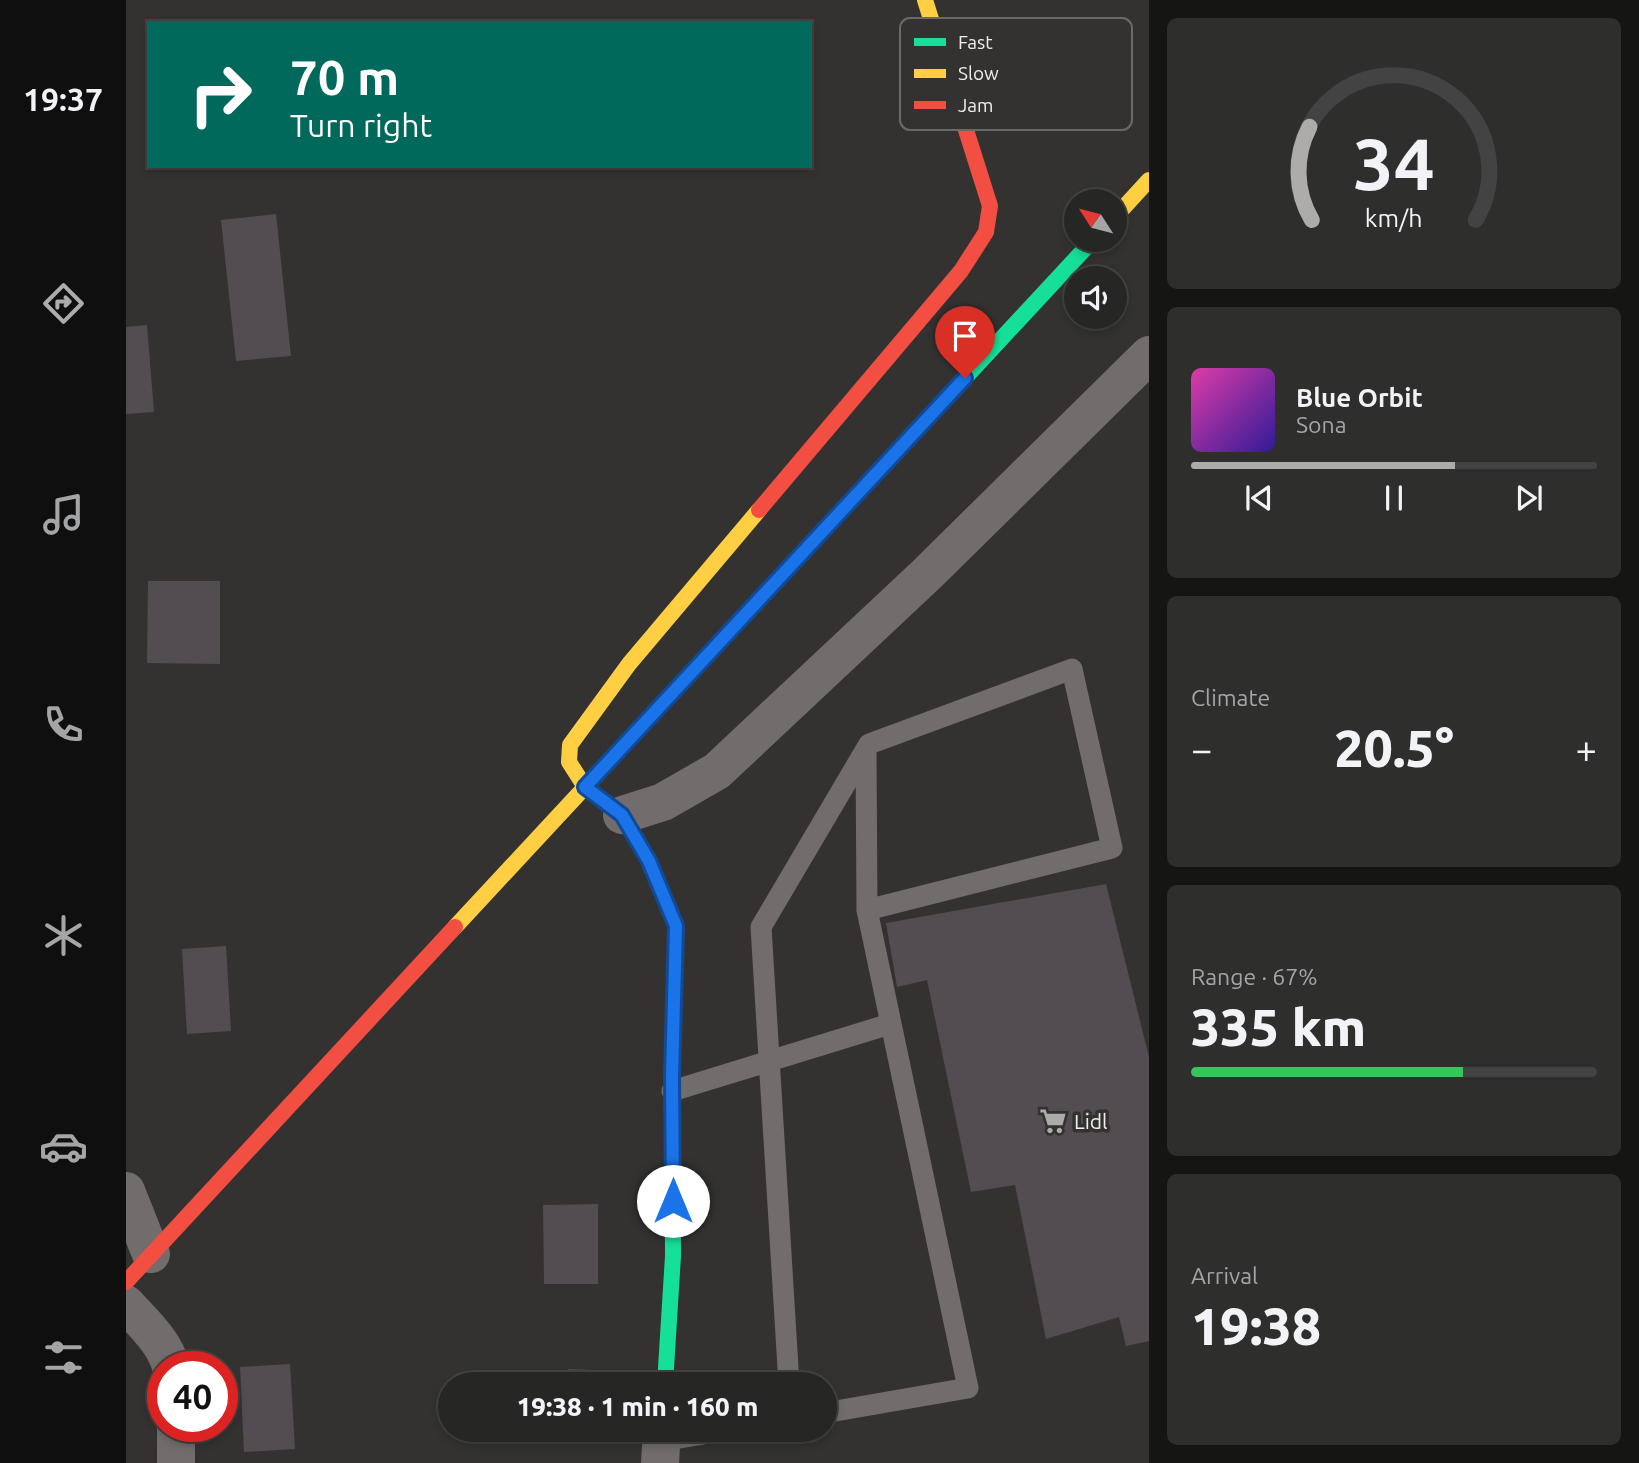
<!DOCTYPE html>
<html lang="en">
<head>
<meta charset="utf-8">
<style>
	:root { --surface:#262625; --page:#2e2e2d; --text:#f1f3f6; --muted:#a4a5a7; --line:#424342; --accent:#adacab }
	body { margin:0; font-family:Ubuntu,sans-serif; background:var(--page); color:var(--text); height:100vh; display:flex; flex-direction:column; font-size:26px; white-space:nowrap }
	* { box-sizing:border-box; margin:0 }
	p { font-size:23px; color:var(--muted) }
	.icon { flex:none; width:38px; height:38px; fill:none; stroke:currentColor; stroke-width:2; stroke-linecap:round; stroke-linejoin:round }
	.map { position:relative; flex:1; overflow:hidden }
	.side { display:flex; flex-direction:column; gap:18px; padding:18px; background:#151514; width:490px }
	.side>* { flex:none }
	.hud { position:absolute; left:21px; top:21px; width:665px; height:147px; border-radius:0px; box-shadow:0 4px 10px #0003,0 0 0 2px var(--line); background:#00695c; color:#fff; overflow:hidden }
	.needle { width:46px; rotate:306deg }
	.controls { position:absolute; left:938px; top:189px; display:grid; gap:14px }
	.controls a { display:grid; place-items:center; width:63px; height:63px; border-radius:50%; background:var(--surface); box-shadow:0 4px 10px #0003,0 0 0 2px var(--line); font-size:35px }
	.speed { position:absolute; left:21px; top:1351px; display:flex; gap:14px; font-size:35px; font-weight:700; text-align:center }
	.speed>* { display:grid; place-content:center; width:91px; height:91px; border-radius:50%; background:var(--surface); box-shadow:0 4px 10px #0003,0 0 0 2px var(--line); line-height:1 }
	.speed .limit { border:10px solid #d22; background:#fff; color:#111 }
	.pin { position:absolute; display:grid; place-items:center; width:60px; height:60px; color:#fff; margin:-72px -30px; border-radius:50% 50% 50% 0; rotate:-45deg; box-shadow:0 0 7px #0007 }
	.pin .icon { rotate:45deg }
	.me { position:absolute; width:77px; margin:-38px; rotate:0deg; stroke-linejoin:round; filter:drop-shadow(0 0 5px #0008) }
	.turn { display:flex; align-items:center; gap:24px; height:147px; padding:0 28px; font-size:32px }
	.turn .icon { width:91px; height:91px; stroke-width:2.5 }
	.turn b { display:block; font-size:49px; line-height:60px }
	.big { font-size:52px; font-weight:800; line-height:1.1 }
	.side .card { flex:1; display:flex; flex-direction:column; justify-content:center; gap:10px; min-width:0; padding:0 24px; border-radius:10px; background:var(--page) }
	.side .dial { align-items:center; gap:0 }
	.dial svg { height:182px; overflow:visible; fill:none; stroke:var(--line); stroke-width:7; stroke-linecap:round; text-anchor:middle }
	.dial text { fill:var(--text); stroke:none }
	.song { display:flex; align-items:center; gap:21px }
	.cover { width:84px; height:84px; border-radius:10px; background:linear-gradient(135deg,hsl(320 70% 55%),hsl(250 70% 35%)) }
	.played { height:7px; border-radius:4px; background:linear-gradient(90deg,var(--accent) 65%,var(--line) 65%) }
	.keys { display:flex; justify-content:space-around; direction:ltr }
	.heat { display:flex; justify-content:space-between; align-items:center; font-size:38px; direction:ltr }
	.charge { height:10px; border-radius:5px; background:linear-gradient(90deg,#34c759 67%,var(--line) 0) }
	.trip { position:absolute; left:312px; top:1372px; width:399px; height:70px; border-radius:35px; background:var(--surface); box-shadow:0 4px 10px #0003,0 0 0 2px var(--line); font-weight:800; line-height:70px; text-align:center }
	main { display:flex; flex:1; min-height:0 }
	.menu { display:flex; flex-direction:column; width:126px; justify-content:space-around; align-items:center; background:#0f0f0f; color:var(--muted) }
	.menu .icon { width:49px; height:49px }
	.menu .current { color:var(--accent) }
	.menu b { font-size:32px; color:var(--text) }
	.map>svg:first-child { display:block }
</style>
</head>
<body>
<main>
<nav class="menu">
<b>19:37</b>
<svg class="icon current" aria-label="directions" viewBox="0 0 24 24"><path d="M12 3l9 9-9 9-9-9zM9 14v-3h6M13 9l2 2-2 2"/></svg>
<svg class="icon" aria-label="music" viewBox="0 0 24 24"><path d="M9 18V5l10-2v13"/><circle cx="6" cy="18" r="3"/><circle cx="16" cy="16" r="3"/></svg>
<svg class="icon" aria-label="phone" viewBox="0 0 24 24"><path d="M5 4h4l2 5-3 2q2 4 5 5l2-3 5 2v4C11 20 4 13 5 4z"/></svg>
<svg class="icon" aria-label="climate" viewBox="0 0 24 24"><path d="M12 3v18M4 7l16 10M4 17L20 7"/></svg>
<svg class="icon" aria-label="car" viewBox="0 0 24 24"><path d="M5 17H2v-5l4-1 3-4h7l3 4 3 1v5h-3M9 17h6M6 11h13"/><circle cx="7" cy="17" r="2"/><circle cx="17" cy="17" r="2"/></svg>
<svg class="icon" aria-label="filters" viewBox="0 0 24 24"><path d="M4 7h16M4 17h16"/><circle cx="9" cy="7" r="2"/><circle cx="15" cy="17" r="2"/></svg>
</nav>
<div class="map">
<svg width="1023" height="1463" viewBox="0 0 1023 1463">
	<rect width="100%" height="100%" fill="#333231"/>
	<path fill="#534c51" d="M 150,214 L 165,356 L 110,361 L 95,220 Z
		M 21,325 L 28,412 L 0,414 L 0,327 Z
		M 22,581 L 94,581 L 94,664 L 21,663 Z
		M 980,884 L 1023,1057 L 1023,1341 L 1000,1346 L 993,1317 L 920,1339 L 889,1185 L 845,1192 L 801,980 L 771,987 L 760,923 Z
		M 100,946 L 105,1031 L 61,1034 L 56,949 Z
		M 472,1204 L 472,1284 L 418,1284 L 417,1205 Z
		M 164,1364 L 169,1449 L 118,1452 L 114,1367 Z
		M 442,1369 L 512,1372 L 511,1384 L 442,1384 Z"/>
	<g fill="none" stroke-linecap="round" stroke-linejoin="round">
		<path stroke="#736c6d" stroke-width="21" d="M 740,751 L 741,910
			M 546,1091 L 764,1024
			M 663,1384 L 635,927 L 743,744 L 946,669 L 986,848 L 741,910 L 842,1388 L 698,1413
			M 536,1441 L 601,1430"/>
		<path stroke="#736c6d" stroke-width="38" d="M 496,815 L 537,802 L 591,771 L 801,574 L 1023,355
			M 0,1191 L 25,1254
			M 0,1304 C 16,1322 39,1342 45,1367
			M 50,1463 L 50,1426
			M 534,1463 L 536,1430"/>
		<path stroke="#16e098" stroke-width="16" d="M 722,504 L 967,240
			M 539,1384 L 547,1256 L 546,1076 L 550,926 L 543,909"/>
		<path stroke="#ffcf43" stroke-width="16" d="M 799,0 L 834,111
			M 989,217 L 1023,180
			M 543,909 L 523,861 L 496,815 L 459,787 L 443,762 L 444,745 L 503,664 L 633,510
			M 329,927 L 722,504"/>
		<path stroke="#f24e42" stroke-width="16" d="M 633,510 L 835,271 L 860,232 L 864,206 L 834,111
			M 0,1282 L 329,927"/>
	</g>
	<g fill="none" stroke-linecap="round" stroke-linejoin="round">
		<g stroke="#114b97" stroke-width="18">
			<path id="route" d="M 547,1201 L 546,1076 L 550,926 L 523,861 L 496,815 L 459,787 L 839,378"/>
		</g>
		<use href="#route" stroke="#1a73e8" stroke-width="12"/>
	</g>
	<defs>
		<g id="supermarket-bare" transform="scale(2.1)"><path d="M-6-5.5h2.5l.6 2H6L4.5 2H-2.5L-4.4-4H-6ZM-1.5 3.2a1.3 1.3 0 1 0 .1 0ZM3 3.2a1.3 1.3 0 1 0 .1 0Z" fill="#adacab" stroke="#343230" stroke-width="2.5" paint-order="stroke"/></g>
	</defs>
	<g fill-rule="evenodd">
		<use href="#supermarket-bare" x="927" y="1121"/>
	</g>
	<g text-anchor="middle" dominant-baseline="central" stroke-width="7" stroke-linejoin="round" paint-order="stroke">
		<g font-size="21" fill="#efedec" stroke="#343230" text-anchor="start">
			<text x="948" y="1121">Lidl</text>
		</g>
	</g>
	<rect x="774" y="18" width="232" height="112" rx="10" fill="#343230" stroke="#6c6a68" stroke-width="2"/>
	<rect x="788" y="38" width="32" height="8" fill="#16e098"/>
	<rect x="788" y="69" width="32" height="9" fill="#ffcf43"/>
	<rect x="788" y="101" width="32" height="8" fill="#f24e42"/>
	<g font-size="19" fill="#efedec">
		<text x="832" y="49">Fast</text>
		<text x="832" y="80">Slow</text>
		<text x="832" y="112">Jam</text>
	</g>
</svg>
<div class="controls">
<a><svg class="needle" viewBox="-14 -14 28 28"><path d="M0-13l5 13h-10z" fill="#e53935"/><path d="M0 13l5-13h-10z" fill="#a4a5a7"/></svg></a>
<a><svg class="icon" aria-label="sound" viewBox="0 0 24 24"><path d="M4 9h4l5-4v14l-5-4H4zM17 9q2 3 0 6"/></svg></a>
</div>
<div class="speed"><div class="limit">40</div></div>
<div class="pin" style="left:839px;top:378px;background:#d93025"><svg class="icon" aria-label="arrive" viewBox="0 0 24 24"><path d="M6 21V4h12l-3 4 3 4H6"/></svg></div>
<svg class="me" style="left:547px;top:1201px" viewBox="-20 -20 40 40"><circle r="19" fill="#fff"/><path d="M0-13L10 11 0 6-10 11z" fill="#1a73e8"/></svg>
<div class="trip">19:38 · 1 min · 160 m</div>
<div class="hud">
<div class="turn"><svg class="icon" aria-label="right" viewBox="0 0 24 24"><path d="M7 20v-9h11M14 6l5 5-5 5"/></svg><div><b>70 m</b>Turn right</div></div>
</div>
</div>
<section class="side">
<div class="card dial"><svg viewBox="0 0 100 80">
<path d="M14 69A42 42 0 1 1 86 69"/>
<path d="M14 69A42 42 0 0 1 13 28" stroke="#adacab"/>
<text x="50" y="56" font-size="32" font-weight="700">34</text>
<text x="50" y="72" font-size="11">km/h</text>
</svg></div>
<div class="card">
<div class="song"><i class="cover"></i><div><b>Blue Orbit</b><p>Sona</p></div></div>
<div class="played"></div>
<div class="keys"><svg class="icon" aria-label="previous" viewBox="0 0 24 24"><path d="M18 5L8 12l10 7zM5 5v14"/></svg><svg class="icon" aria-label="pause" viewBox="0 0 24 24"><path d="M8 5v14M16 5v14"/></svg><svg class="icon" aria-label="next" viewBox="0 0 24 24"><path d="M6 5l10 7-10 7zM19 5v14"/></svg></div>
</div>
<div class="card"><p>Climate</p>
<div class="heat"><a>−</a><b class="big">20.5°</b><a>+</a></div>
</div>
<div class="card"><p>Range · 67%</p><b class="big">335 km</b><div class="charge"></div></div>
<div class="card"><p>Arrival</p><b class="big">19:38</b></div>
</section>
</main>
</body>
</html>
